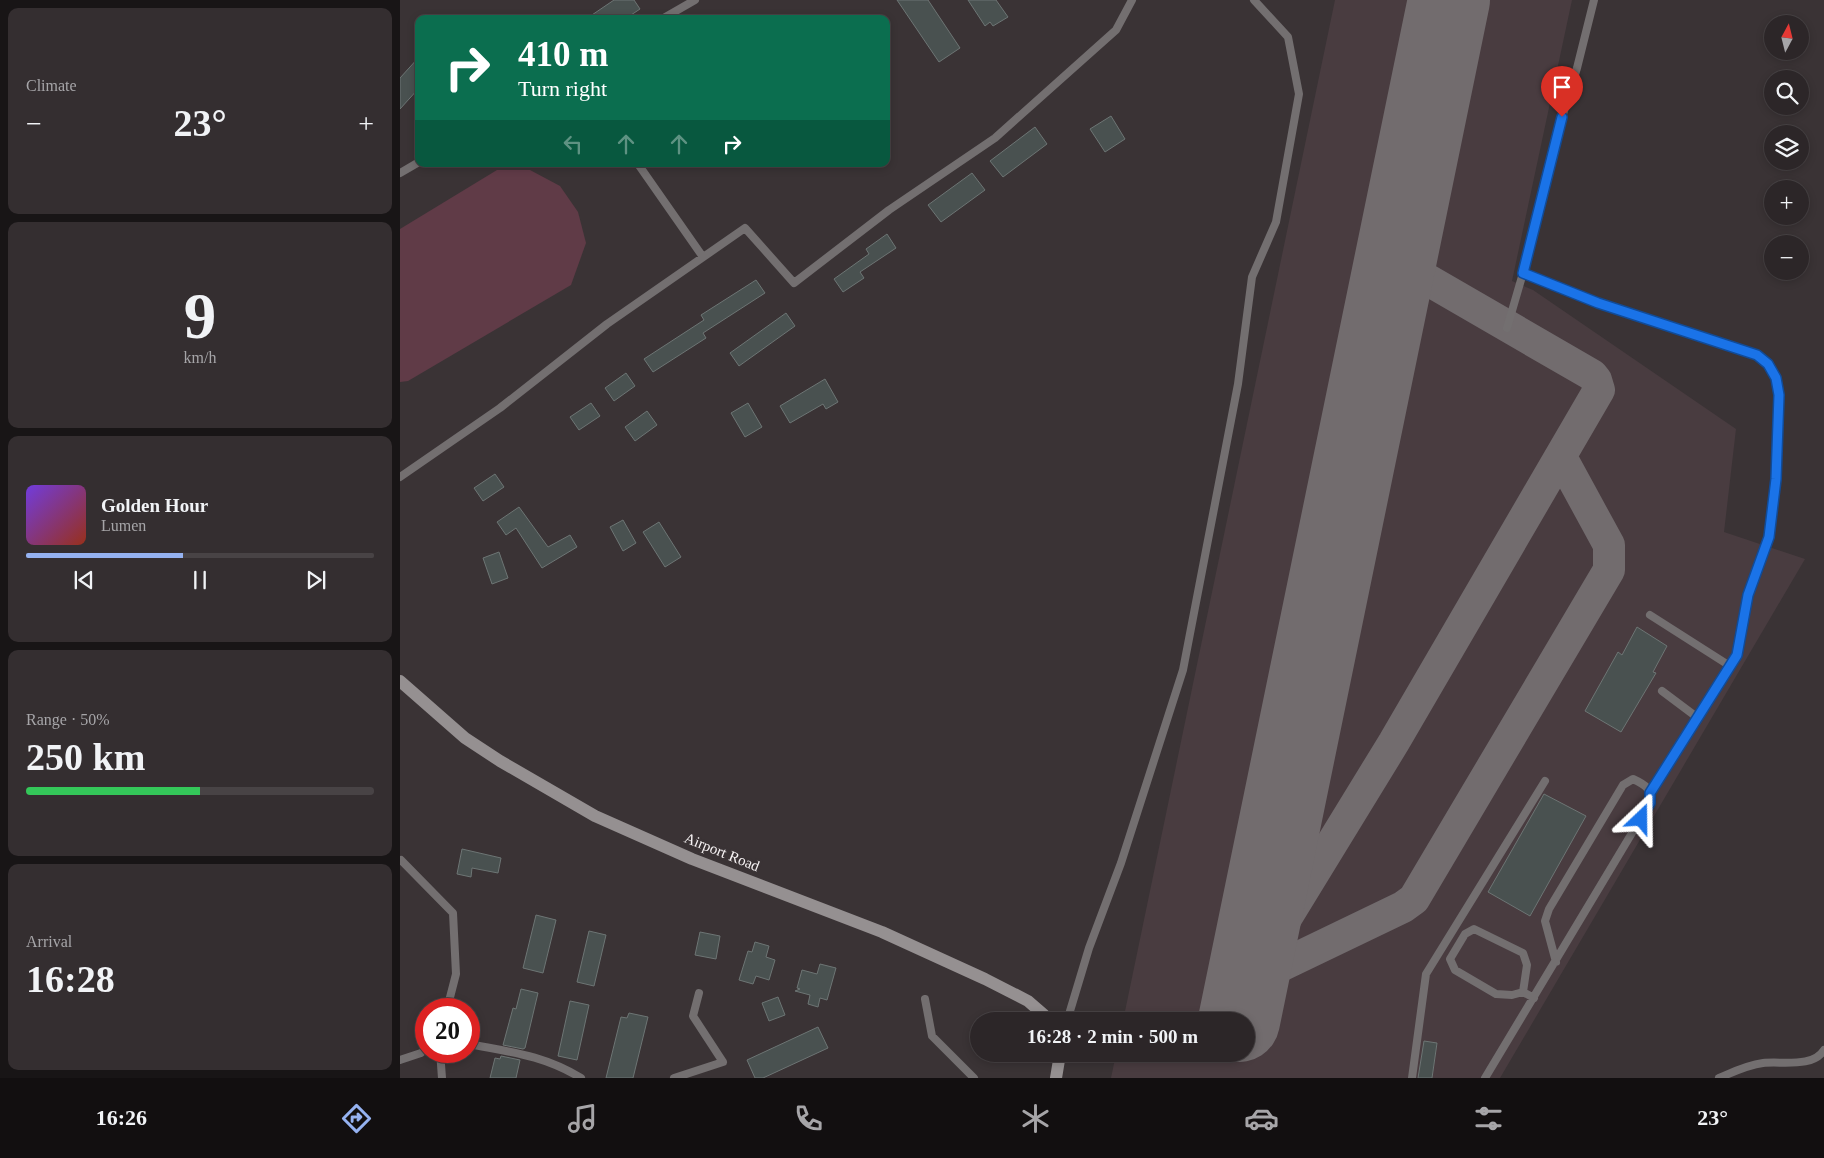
<!DOCTYPE html>
<html lang="en">
<head>
<meta charset="utf-8">
<style>
	:root { --surface:#2c2628; --page:#342e30; --text:#f1f3f6; --muted:#a6a5a8; --line:#484345; --accent:#95b2f1 }
	body { margin:0; font-family:"Times New Roman",serif; background:var(--page); color:var(--text); height:100vh; display:flex; flex-direction:column; font-size:19px; white-space:nowrap }
	* { box-sizing:border-box; margin:0 }
	p { font-size:16px; color:var(--muted) }
	.icon { flex:none; width:28px; height:28px; fill:none; stroke:currentColor; stroke-width:2; stroke-linecap:round; stroke-linejoin:round }
	.map { position:relative; flex:1; overflow:hidden }
	.side { display:flex; flex-direction:column; gap:8px; padding:8px; background:#181516; width:400px }
	.side>* { flex:none }
	.guide { position:absolute; left:15px; top:15px; width:475px; height:152px; border-radius:10px; box-shadow:0 2px 8px #0003,0 0 0 1px var(--line); background:#0b6e4f; color:#fff; overflow:hidden }
	.needle { width:32px; rotate:7deg }
	.buttons { position:absolute; left:1364px; top:15px; display:grid; gap:10px }
	.buttons a { display:grid; place-items:center; width:45px; height:45px; border-radius:50%; background:var(--surface); box-shadow:0 2px 8px #0003,0 0 0 1px var(--line); font-size:25px }
	.speed { position:absolute; left:15px; top:998px; display:flex; gap:10px; font-size:25px; font-weight:700; text-align:center }
	.speed>* { display:grid; place-content:center; width:65px; height:65px; border-radius:50%; background:var(--surface); box-shadow:0 2px 8px #0003,0 0 0 1px var(--line); line-height:1 }
	.speed .limit { border:8px solid #d22; background:#fff; color:#111 }
	.pin { position:absolute; display:grid; place-items:center; width:42px; height:42px; color:#fff; margin:-51px -21px; border-radius:50% 50% 50% 0; rotate:-45deg; box-shadow:0 0 5px #0007 }
	.pin .icon { rotate:45deg }
	.me { position:absolute; width:55px; margin:-28px; rotate:23deg; stroke-linejoin:round; filter:drop-shadow(0 0 4px #0008) }
	.turn { display:flex; align-items:center; gap:18px; height:105px; padding:0 20px; font-size:22px }
	.turn .icon { width:65px; height:65px; stroke-width:2.5 }
	.turn b { display:block; font-size:35px; line-height:42px }
	.lanes { display:flex; align-items:center; height:48px; padding:0 20px; background:#0003; justify-content:center; gap:25px; direction:ltr }
	.lanes .off { opacity:.35 }
	.big { font-size:38px; font-weight:800; line-height:1.1 }
	.side .widget { flex:1; display:flex; flex-direction:column; justify-content:center; gap:8px; min-width:0; padding:0 18px; border-radius:10px; background:var(--page) }
	.side .dial { align-items:center; gap:0 }
	.dial b { font-size:65px; line-height:1 }
	.song { display:flex; align-items:center; gap:15px }
	.cover { width:60px; height:60px; border-radius:8px; background:linear-gradient(135deg,hsl(260 70% 55%),hsl(10 70% 35%)) }
	.played { height:5px; border-radius:2px; background:linear-gradient(90deg,var(--accent) 45%,var(--line) 45%) }
	.keys { display:flex; justify-content:space-around; direction:ltr }
	.heat { display:flex; justify-content:space-between; align-items:center; font-size:28px; direction:ltr }
	.charge { height:8px; border-radius:4px; background:linear-gradient(90deg,#34c759 50%,var(--line) 0) }
	.trip { position:absolute; left:570px; top:1012px; width:285px; height:50px; border-radius:25px; background:var(--surface); box-shadow:0 2px 8px #0003,0 0 0 1px var(--line); font-weight:800; line-height:50px; text-align:center }
	.menu { display:flex; height:80px; justify-content:space-around; align-items:center; background:#120f10; color:var(--muted) }
	.menu .icon { width:35px; height:35px }
	.menu .current { color:var(--accent) }
	.menu b { font-size:22px; color:var(--text) }
	main { display:flex; flex:1; min-height:0 }
	.map>svg:first-child { display:block }
</style>
</head>
<body>
<main>
<section class="side">
<div class="widget"><p>Climate</p>
<div class="heat"><a>−</a><b class="big">23°</b><a>+</a></div>
</div>
<div class="widget dial"><b>9</b><p>km/h</p></div>
<div class="widget">
<div class="song"><i class="cover"></i><div><b>Golden Hour</b><p>Lumen</p></div></div>
<div class="played"></div>
<div class="keys"><svg class="icon" aria-label="previous" viewBox="0 0 24 24"><path d="M18 5L8 12l10 7zM5 5v14"/></svg><svg class="icon" aria-label="pause" viewBox="0 0 24 24"><path d="M8 5v14M16 5v14"/></svg><svg class="icon" aria-label="next" viewBox="0 0 24 24"><path d="M6 5l10 7-10 7zM19 5v14"/></svg></div>
</div>
<div class="widget"><p>Range · 50%</p><b class="big">250 km</b><div class="charge"></div></div>
<div class="widget"><p>Arrival</p><b class="big">16:28</b></div>
</section>
<div class="map">
<svg width="1424" height="1078" viewBox="0 0 1424 1078">
	<rect width="100%" height="100%" fill="#3a3335"/>
	<path fill="#493c40" d="M 935,0 L 1172,0 L 1112,281 L 1133,290 L 1336,429 L 1324,532 L 1405,559 L 1100,1078 L 711,1078 L 716,1054 L 846,1054 L 846,1021 L 723,1021 Z"/>
	<path fill="#603b47" d="M 97,170 L 130,170 L 160,186 L 178,212 L 186,243 L 171,285 L 8,381 L 0,382 L 0,229 Z"/>
	<g fill="none" stroke-linecap="round" stroke-linejoin="round">
		<path stroke="#726c6e" stroke-width="32" d="M 847,982 L 994,742 L 1199,390 L 1196,380 L 1192,375 L 995,261
			M 847,982 L 1003,907 L 1014,899 L 1209,570 L 1209,545 L 1161,457"/>
		<path stroke="#726c6e" stroke-width="82" d="M 839,1021 L 1049,0"/>
	</g>
	<path fill="#495150" stroke="#6d7574" d="M 214,0 L 234,0 L 240,9 L 225,19 L 186,19 Z
		M 497,0 L 528,0 L 560,48 L 539,62 Z
		M 568,0 L 596,0 L 608,17 L 593,26 L 590,22 L 585,26 Z
		M 19,57 L 19,88 L 0,109 L 0,78 Z
		M 711,116 L 725,139 L 705,152 L 690,129 Z
		M 635,127 L 647,144 L 603,177 L 590,161 Z
		M 572,173 L 585,190 L 541,222 L 528,205 Z
		M 487,234 L 496,248 L 460,272 L 464,278 L 443,292 L 434,279 L 469,254 L 466,249 Z
		M 356,280 L 365,293 L 303,333 L 306,338 L 253,372 L 244,359 L 304,320 L 301,315 Z
		M 386,313 L 395,326 L 339,366 L 330,353 Z
		M 226,373 L 235,386 L 214,401 L 205,388 Z
		M 425,379 L 438,402 L 426,409 L 423,404 L 390,423 L 380,406 Z
		M 191,403 L 200,416 L 179,430 L 170,417 Z
		M 348,403 L 362,427 L 345,437 L 331,413 Z
		M 247,411 L 257,425 L 235,441 L 225,427 Z
		M 95,474 L 104,487 L 83,501 L 74,488 Z
		M 119,507 L 148,547 L 170,535 L 177,547 L 142,568 L 116,528 L 106,535 L 97,522 Z
		M 223,520 L 236,543 L 223,551 L 210,527 Z
		M 259,522 L 281,557 L 265,567 L 243,532 Z
		M 99,552 L 108,578 L 92,584 L 83,558 Z
		M 1237,627 L 1267,646 L 1253,672 L 1256,673 L 1221,732 L 1185,711 L 1218,652 L 1222,655 Z
		M 1144,794 L 1186,816 L 1130,916 L 1088,892 Z
		M 62,849 L 101,858 L 98,873 L 72,868 L 71,877 L 57,874 Z
		M 136,915 L 156,920 L 143,973 L 123,968 Z
		M 189,931 L 206,935 L 194,986 L 177,982 Z
		M 300,932 L 320,936 L 316,959 L 295,955 Z
		M 355,942 L 369,946 L 366,957 L 375,960 L 369,980 L 356,976 L 353,984 L 339,980 L 348,951 L 352,952 Z
		M 420,964 L 436,968 L 427,1000 L 420,998 L 418,1007 L 408,1004 L 410,995 L 395,991 L 400,989 L 397,988 L 402,970 L 417,974 Z
		M 121,989 L 138,993 L 125,1048 L 123,1049 L 103,1045 L 113,1008 L 116,1009 Z
		M 378,997 L 385,1015 L 369,1021 L 362,1003 Z
		M 170,1001 L 189,1005 L 177,1060 L 158,1056 Z
		M 229,1013 L 248,1017 L 233,1078 L 206,1078 L 221,1017 L 227,1018 Z
		M 418,1027 L 428,1048 L 363,1078 L 355,1078 L 347,1060 Z
		M 1024,1041 L 1037,1043 L 1032,1078 L 1018,1078 Z
		M 101,1056 L 120,1060 L 116,1078 L 90,1078 L 95,1058 L 100,1059 Z"/>
	<g fill="none" stroke-linecap="round" stroke-linejoin="round">
		<path stroke="#736f70" stroke-width="8" d="M 262,19 L 295,0
			M 238,164 L 303,257
			M 0,173 L 19,162
			M 1123,273 L 1157,134 L 1177,68 L 1194,0
			M 1107,328 L 1123,273 L 1198,303 L 1357,355 L 1368,364 L 1376,378 L 1379,395 L 1376,479 L 1369,537 L 1348,595 L 1337,655 L 1298,718
			M 0,477 L 100,408 L 207,324 L 345,228 L 394,283 L 489,210 L 595,138 L 716,30 L 732,0
			M 1250,615 L 1330,666
			M 1250,793 L 1298,718 L 1262,691
			M 1,860 L 53,913 L 56,974 L 47,1009
			M 1123,992 L 1127,965 L 1123,953 L 1074,929 L 1065,934 L 1050,959 L 1055,970 L 1096,994 L 1112,995 L 1123,992 L 1134,998
			M 525,999 L 532,1036 L 574,1078
			M 667,1021 L 689,948 L 721,863 L 783,670 L 838,384 L 852,277 L 876,222 L 899,94 L 888,37 L 854,0
			M 69,1044 C 110,1052 143,1055 181,1078
			M 40,1051 L 42,1078
			M 0,1060 L 21,1053 L 26,1049
			M 274,1078 L 323,1062 L 293,1016 L 299,993
			M 1012,1078 L 1026,974 L 1145,781
			M 1085,1078 L 1250,803 C 1251,788 1246,785 1233,779 L 1223,785 L 1149,909 L 1145,921 L 1156,962
			M 1319,1078 C 1333,1072 1347,1065 1363,1063 C 1382,1061 1413,1068 1424,1050"/>
		<path stroke="#959091" stroke-width="12" d="M 0,681 L 65,738 L 100,761 L 195,816 L 292,859 L 482,932 L 585,979 L 628,1001 L 643,1014 L 649,1021
			M 656,1078 L 660,1054"/>
	</g>
	<g fill="none" stroke-linecap="round" stroke-linejoin="round">
		<g stroke="#114b97" stroke-width="12">
			<path id="route" d="M 1162,117 L 1123,273 L 1198,303 L 1357,355 L 1368,364 L 1376,378 L 1379,395 L 1376,479 L 1369,537 L 1348,595 L 1337,655 L 1250,793 L 1250,803 L 1241,819"/>
		</g>
		<use href="#route" stroke="#1a73e8" stroke-width="9"/>
	</g>
	<g text-anchor="middle" dominant-baseline="central" stroke-width="5" stroke-linejoin="round" paint-order="stroke">
		<g font-size="15" fill="#f7f3f4" stroke="#3a3335">
			<text transform="translate(322 852) rotate(22)">Airport Road</text>
		</g>
	</g>
</svg>
<div class="buttons">
<a><svg class="needle" viewBox="-14 -14 28 28"><path d="M0-13l5 13h-10z" fill="#e53935"/><path d="M0 13l5-13h-10z" fill="#a6a5a8"/></svg></a>
<a><svg class="icon" aria-label="search" viewBox="0 0 24 24"><circle cx="10" cy="10" r="6"/><path d="M15 15l6 6"/></svg></a>
<a><svg class="icon" aria-label="layers" viewBox="0 0 24 24"><path d="M12 4l9 5-9 5-9-5zM3 14l9 5 9-5"/></svg></a>
<a>+</a>
<a>−</a>
</div>
<div class="speed"><div class="limit">20</div></div>
<div class="pin" style="left:1162px;top:117px;background:#d93025"><svg class="icon" aria-label="arrive" viewBox="0 0 24 24"><path d="M6 21V4h12l-3 4 3 4H6"/></svg></div>
<svg class="me" style="left:1241px;top:819px" viewBox="-20 -20 40 40"><path d="M0-17L14 15 0 8-14 15z" fill="#1a73e8" stroke="#fff" stroke-width="4"/></svg>
<div class="trip">16:28 · 2 min · 500 m</div>
<div class="guide">
<div class="turn"><svg class="icon" aria-label="right" viewBox="0 0 24 24"><path d="M7 20v-9h11M14 6l5 5-5 5"/></svg><div><b>410 m</b>Turn right</div></div>
<div class="lanes"><svg class="icon off" aria-label="left" viewBox="0 0 24 24"><path d="M17 20v-9H6M10 6l-5 5 5 5"/></svg><svg class="icon off" aria-label="ahead" viewBox="0 0 24 24"><path d="M12 20V5M6 11l6-6 6 6"/></svg><svg class="icon off" aria-label="ahead" viewBox="0 0 24 24"><path d="M12 20V5M6 11l6-6 6 6"/></svg><svg class="icon" aria-label="right" viewBox="0 0 24 24"><path d="M7 20v-9h11M14 6l5 5-5 5"/></svg></div>
</div>
</div>
</main>
<nav class="menu">
<b>16:26</b>
<svg class="icon current" aria-label="directions" viewBox="0 0 24 24"><path d="M12 3l9 9-9 9-9-9zM9 14v-3h6M13 9l2 2-2 2"/></svg>
<svg class="icon" aria-label="music" viewBox="0 0 24 24"><path d="M9 18V5l10-2v13"/><circle cx="6" cy="18" r="3"/><circle cx="16" cy="16" r="3"/></svg>
<svg class="icon" aria-label="phone" viewBox="0 0 24 24"><path d="M5 4h4l2 5-3 2q2 4 5 5l2-3 5 2v4C11 20 4 13 5 4z"/></svg>
<svg class="icon" aria-label="climate" viewBox="0 0 24 24"><path d="M12 3v18M4 7l16 10M4 17L20 7"/></svg>
<svg class="icon" aria-label="car" viewBox="0 0 24 24"><path d="M5 17H2v-5l4-1 3-4h7l3 4 3 1v5h-3M9 17h6M6 11h13"/><circle cx="7" cy="17" r="2"/><circle cx="17" cy="17" r="2"/></svg>
<svg class="icon" aria-label="filters" viewBox="0 0 24 24"><path d="M4 7h16M4 17h16"/><circle cx="9" cy="7" r="2"/><circle cx="15" cy="17" r="2"/></svg>
<b>23°</b>
</nav>
</body>
</html>
